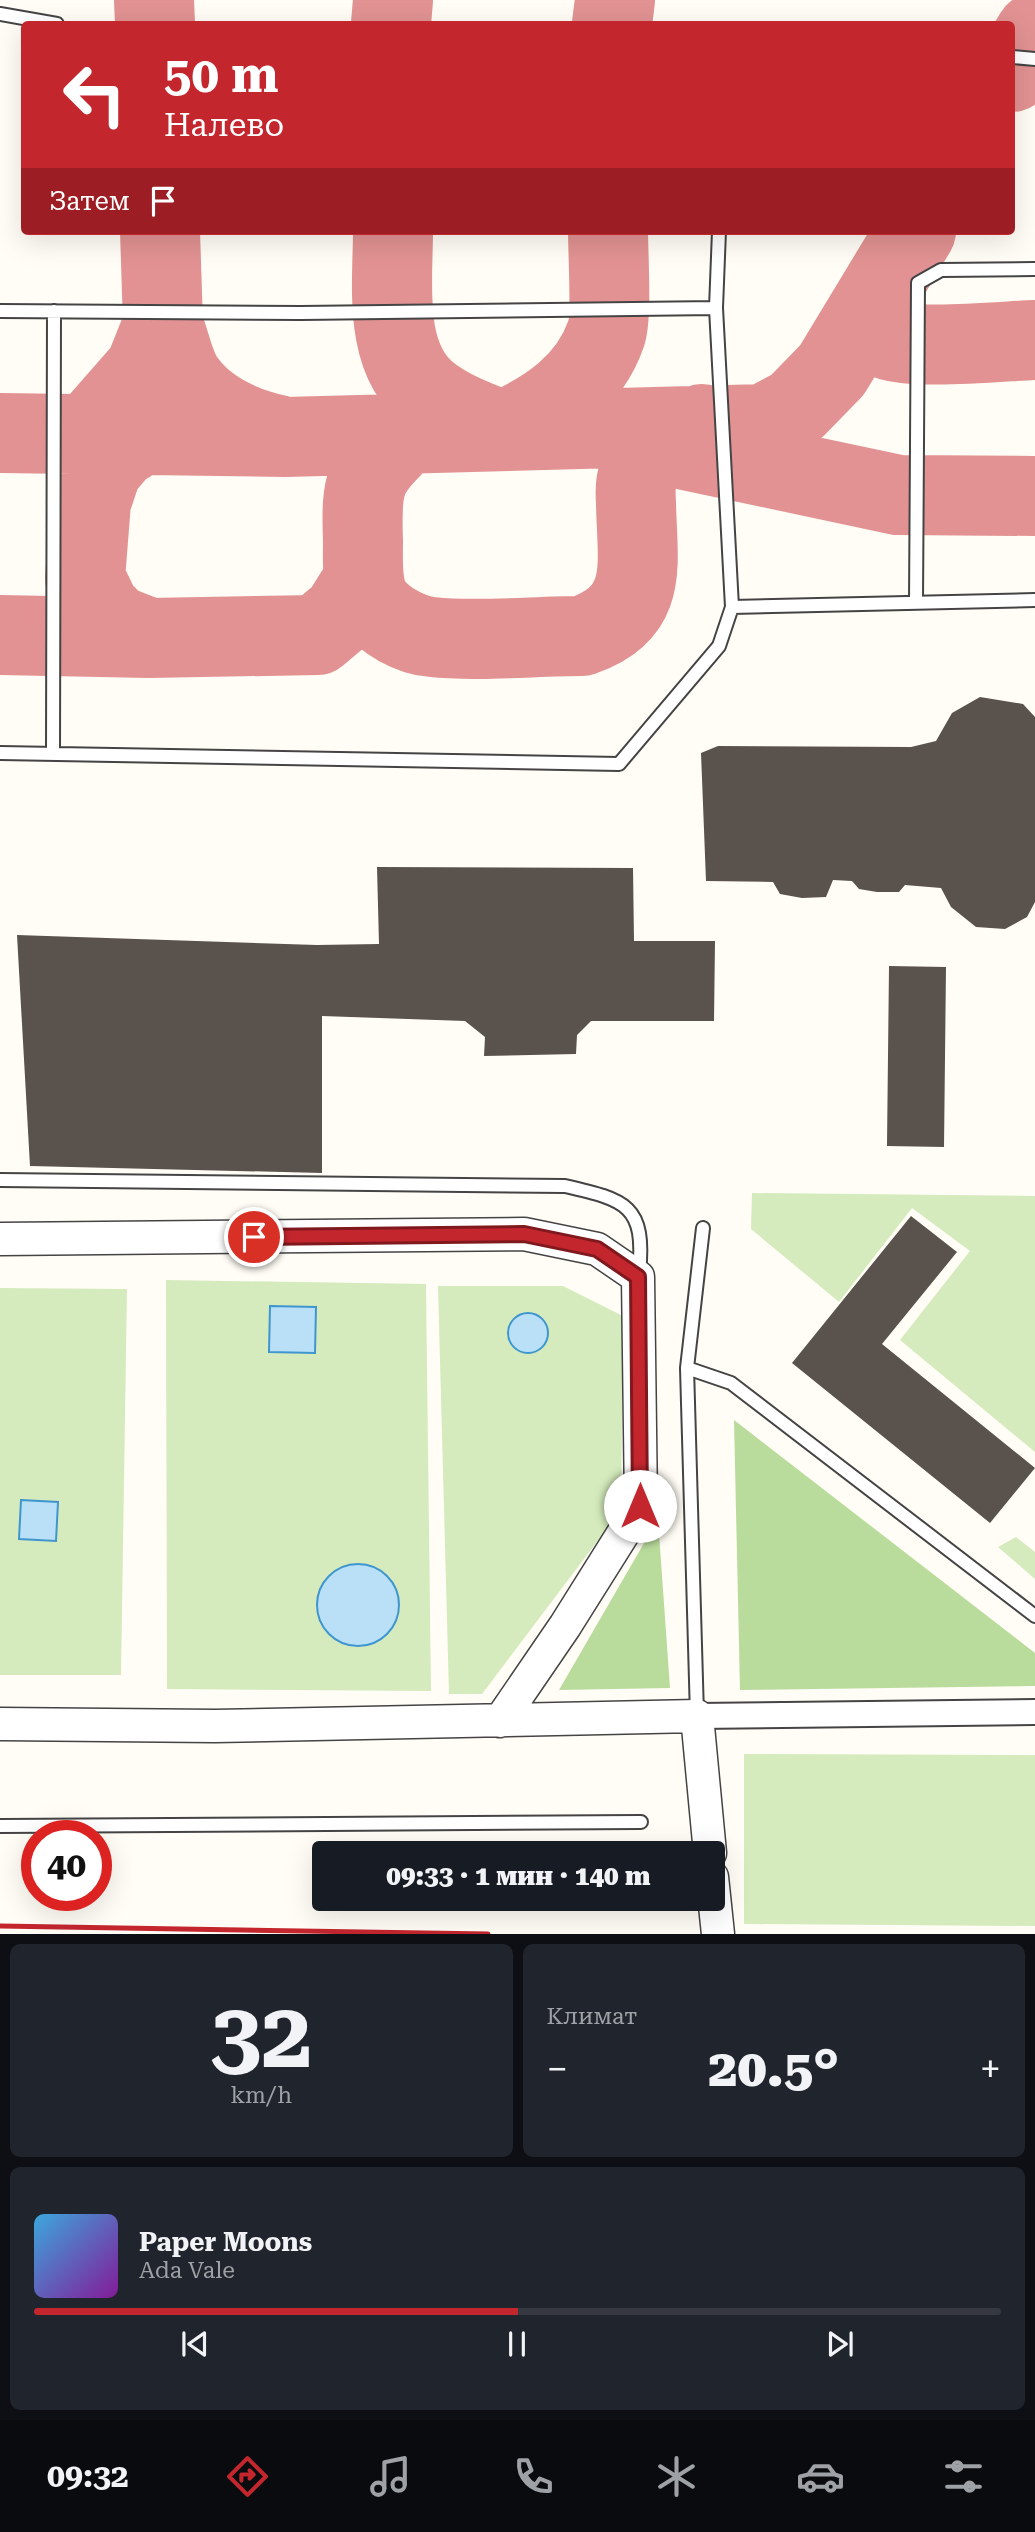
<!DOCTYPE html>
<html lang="ru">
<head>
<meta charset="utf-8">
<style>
	:root { --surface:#171b24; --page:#20242c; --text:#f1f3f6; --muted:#9ea1a6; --line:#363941; --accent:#c4262e }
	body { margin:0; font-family:"Roboto Serif",serif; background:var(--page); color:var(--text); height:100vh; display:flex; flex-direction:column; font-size:26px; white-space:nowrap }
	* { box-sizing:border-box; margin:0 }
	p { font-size:23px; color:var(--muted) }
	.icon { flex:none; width:38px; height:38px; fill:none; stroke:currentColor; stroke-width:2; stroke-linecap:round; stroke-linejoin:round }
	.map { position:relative; height:1934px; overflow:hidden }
	.drawer { display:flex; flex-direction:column; gap:10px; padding:10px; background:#0d0f14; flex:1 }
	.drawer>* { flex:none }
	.banner { position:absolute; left:21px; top:21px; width:994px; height:214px; border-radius:7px; box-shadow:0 7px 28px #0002; background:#c4262e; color:#fff; overflow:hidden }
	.speed { position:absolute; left:21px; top:1820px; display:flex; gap:14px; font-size:35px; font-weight:700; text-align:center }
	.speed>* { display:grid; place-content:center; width:91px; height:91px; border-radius:50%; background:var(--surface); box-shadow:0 7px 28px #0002; line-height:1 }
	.speed .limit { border:10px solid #d22; background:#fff; color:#111 }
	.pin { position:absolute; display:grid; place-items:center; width:60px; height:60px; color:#fff; margin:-30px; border:4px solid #fff; border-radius:50%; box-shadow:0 2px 7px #0007 }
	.me { position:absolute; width:77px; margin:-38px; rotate:0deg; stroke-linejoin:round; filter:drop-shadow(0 0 5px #0008) }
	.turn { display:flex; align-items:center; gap:24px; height:147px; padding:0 28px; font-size:32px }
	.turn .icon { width:91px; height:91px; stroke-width:2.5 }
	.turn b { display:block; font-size:49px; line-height:60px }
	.then { display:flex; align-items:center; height:66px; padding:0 28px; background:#0003; gap:14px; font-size:26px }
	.big { font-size:52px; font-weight:800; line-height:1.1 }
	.drawer .tile { flex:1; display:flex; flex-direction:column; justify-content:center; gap:10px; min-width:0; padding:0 24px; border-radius:10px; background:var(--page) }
	.drawer .dial { align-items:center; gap:0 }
	.dial b { font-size:91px; line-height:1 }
	.song { display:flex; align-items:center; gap:21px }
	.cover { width:84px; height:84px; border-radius:10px; background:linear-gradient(135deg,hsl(200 70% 55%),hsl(290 70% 35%)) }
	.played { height:7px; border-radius:4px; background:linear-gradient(90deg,var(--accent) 50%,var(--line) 50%) }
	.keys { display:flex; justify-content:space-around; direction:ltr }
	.heat { display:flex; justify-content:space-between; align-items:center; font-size:38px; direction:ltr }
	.drawer .tiles { flex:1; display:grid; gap:10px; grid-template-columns:1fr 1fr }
	.tile:last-child { grid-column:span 2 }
	.trip { position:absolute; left:312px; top:1841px; width:413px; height:70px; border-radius:7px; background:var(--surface); box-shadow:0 7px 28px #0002; font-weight:800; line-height:70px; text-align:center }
	.tab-bar { display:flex; height:112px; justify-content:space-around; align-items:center; background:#090b0e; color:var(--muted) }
	.tab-bar .icon { width:49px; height:49px }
	.tab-bar .active { color:var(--accent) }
	.tab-bar b { font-size:32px; color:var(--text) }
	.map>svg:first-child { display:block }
</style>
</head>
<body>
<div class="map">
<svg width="1035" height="1934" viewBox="0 0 1035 1934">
	<rect width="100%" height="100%" fill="#fffdf5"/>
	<path fill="#d5ebbd" d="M 752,1193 L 1035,1196 L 1035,1452 L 900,1340 L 970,1251 L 912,1208 L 839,1302 L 751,1229 Z
		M 166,1280 L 426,1284 L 431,1691 L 167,1689 Z
		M 438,1286 L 563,1286 L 623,1316 L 621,1510 L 482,1694 L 449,1694 Z
		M 0,1288 L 127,1289 L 121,1675 L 0,1675 Z
		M 1016,1537 L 1035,1552 L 1035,1579 L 998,1547 Z
		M 744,1754 L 1035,1755 L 1035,1926 L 744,1924 Z"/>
	<path fill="#b9dc9c" d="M 734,1420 L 1035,1653 L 1035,1686 L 740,1690 Z
		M 658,1519 L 670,1688 L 559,1690 Z"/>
	<path fill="#b9e0f7" stroke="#3f96cf" stroke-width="2" d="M 270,1306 L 316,1307 L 315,1353 L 269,1352 Z
		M508 1333a20 20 0 1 1 40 0a20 20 0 1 1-40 0Z
		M 21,1500 L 58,1502 L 56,1541 L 19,1539 Z
		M317 1605a41 41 0 1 1 82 0a41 41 0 1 1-82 0Z"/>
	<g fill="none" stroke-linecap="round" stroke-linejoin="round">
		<path stroke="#e29292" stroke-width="80" d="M 154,0 L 155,24
			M 391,24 L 393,0
			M 612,24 L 615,0
			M 1012,72 L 1035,33
			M 160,231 L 163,324
			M 393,231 C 393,283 382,359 430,395 C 452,412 479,421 503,431 C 548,410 589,383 606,334 C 612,318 608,252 608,231
			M 868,311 C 871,320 875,333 884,338 C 906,351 1005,341 1035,340
			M 0,433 L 285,437 L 764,424 L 796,407 L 832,370 L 916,231
			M 88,434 L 145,369 L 163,324 C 170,341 174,366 185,381 C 207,412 243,427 278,435
			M 406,434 C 363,474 361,482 363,541 C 363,560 361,587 372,604 C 385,621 410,635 432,637 C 477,642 535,636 582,636 C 651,612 637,564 636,503 C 635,489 635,474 645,462 C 660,444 681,433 702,424
			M 141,435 L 119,449 L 102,469 L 91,502 L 85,578 L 100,609 L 116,625 L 149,638 L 317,635 L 342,614 L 364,579
			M 686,450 L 898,495 L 1035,496
			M 0,635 L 149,638"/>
	</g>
	<path fill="#5a524d" d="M 980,697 L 1023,704 L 1035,717 L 1035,902 L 1027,917 L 1005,929 L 976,927 L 951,907 L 941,888 L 905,885 L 899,892 L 877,892 L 859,889 L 852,881 L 833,880 L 826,897 L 802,898 L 780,894 L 773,882 L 706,881 L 701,753 L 718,746 L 911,747 L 936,741 L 952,713 Z
		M 377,867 L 633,868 L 634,941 L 715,941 L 714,1021 L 591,1021 L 577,1035 L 576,1054 L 484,1056 L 485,1037 L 465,1021 L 322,1016 L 322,1173 L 30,1166 L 17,935 L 317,945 L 379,944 Z
		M 889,966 L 946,967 L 944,1147 L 887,1146 Z
		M 911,1216 L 957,1252 L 882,1344 L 1035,1468 L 990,1523 L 792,1363 Z"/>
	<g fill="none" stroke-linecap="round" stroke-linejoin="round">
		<g stroke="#444" stroke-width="16">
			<path id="service" d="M 0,14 L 57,24
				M 1012,57 L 1035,59
				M 719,231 L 716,308 L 732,607
				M 0,311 L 301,313 L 716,308
				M 916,603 L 918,283 L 941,270 L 1035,269
				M 0,753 L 619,764 L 719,646 L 732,607 L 1035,600
				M 53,754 L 54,311
				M 0,1180 L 565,1186 C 626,1200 646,1205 639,1273
				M 687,1368 L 731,1383 L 1035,1616
				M 697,1715 L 687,1368 L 703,1228
				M 0,1826 L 641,1822"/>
		</g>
		<g stroke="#444" stroke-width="28">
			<path id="minor" d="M 697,1716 L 1035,1712"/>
		</g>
		<g stroke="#444" stroke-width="35">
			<path id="tertiary" d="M 0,1239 L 524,1234 L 597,1249 L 638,1277 L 641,1505 L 565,1626 L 500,1721
				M 0,1724 L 215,1726 L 697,1716 L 710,1853
				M 712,1877 L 718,1934"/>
		</g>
		<use href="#service" stroke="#fff" stroke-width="12"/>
		<use href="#minor" stroke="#fff" stroke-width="24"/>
		<use href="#tertiary" stroke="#fff" stroke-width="32"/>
		<path stroke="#c4262e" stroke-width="5" d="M 0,1926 L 488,1934"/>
	</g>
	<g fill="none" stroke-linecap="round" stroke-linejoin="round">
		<g stroke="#7f191e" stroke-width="18">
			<path id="route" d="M 254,1237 L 524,1234 L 597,1249 L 638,1277 L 640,1506"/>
		</g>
		<use href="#route" stroke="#c4262e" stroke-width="12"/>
	</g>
</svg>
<div class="speed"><div class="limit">40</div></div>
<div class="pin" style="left:254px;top:1237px;background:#d93025"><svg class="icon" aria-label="arrive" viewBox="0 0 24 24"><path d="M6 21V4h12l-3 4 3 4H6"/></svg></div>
<svg class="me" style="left:640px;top:1506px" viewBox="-20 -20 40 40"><circle r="19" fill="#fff"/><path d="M0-13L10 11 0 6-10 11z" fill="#c4262e"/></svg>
<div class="trip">09:33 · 1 мин · 140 m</div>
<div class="banner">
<div class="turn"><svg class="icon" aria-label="left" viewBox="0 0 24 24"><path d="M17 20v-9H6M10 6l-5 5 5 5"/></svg><div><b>50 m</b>Налево</div></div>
<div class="then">Затем<svg class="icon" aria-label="arrive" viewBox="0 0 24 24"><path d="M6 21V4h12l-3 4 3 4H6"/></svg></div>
</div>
</div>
<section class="drawer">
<div class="tiles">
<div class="tile dial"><b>32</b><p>km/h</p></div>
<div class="tile"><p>Климат</p>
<div class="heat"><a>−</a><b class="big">20.5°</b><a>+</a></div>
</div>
<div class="tile">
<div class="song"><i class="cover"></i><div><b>Paper Moons</b><p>Ada Vale</p></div></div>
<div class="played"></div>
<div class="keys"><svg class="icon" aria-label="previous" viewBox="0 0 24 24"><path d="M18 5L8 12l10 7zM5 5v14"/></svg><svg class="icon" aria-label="pause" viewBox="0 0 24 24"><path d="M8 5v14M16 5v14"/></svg><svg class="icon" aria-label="next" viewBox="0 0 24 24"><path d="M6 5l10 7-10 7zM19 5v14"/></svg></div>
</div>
</div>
</section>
<nav class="tab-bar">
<b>09:32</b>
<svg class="icon active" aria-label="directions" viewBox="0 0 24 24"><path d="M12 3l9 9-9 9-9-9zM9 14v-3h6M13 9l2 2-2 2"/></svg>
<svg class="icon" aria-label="music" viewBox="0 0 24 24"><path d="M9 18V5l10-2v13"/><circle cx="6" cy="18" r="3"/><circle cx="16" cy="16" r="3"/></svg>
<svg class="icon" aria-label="phone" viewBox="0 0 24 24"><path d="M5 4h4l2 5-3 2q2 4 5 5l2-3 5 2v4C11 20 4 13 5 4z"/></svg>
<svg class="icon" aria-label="climate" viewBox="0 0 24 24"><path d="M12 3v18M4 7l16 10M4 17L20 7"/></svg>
<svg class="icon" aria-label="car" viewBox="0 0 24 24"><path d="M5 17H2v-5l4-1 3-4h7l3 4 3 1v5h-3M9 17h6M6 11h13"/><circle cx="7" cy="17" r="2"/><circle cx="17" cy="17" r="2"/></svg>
<svg class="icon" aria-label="filters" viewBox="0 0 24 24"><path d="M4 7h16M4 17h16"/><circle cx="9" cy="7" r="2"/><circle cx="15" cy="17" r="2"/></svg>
</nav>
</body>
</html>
